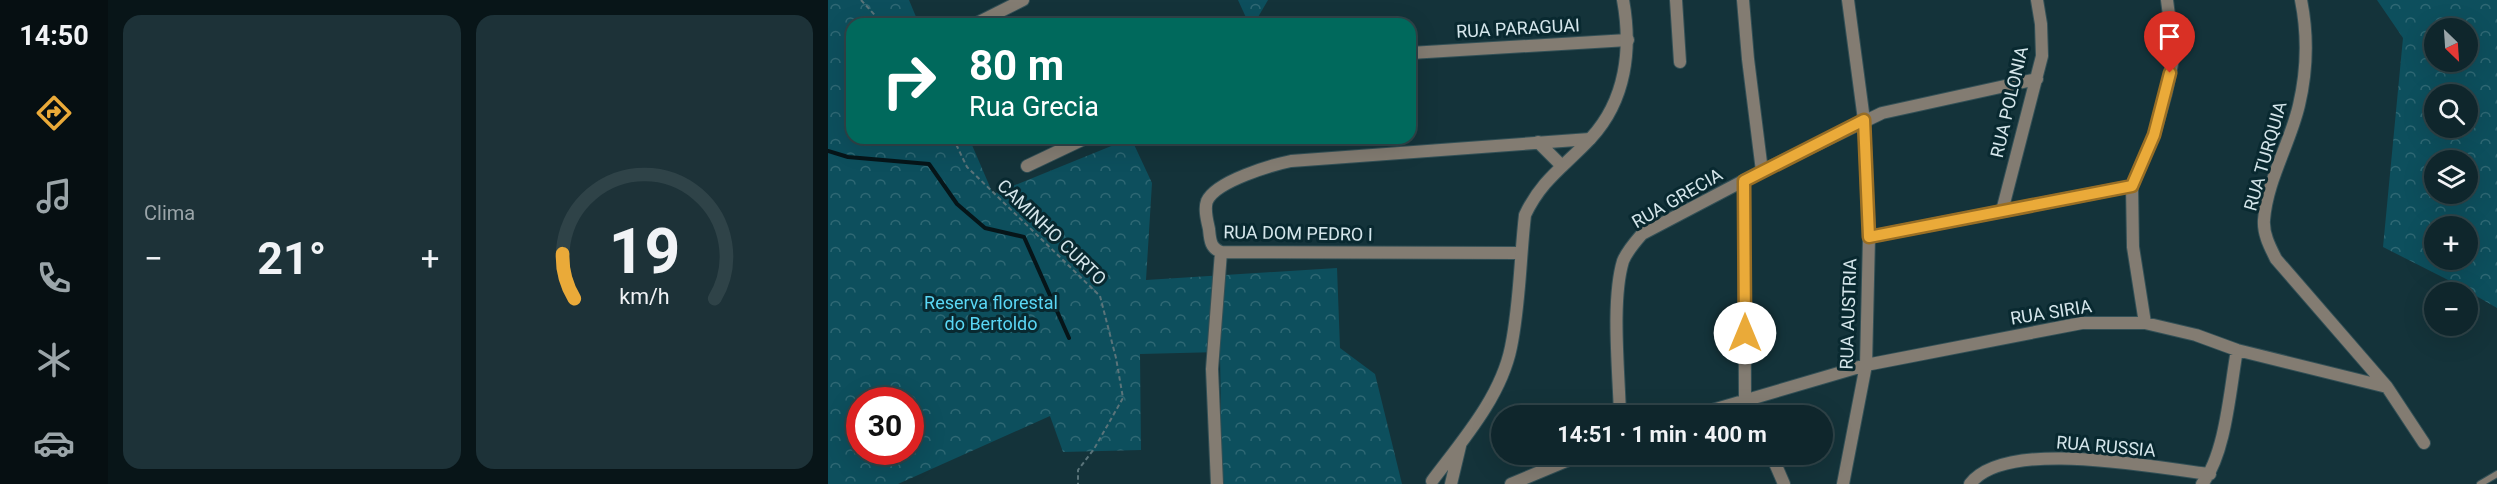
<!DOCTYPE html>
<html lang="pt">
<head>
<meta charset="utf-8">
<style>
	:root { --surface:#0f262c; --page:#1d3238; --text:#f1f3f6; --muted:#9ba5a9; --line:#2f4348; --accent:#eaaa39 }
	body { margin:0; font-family:Roboto,sans-serif; background:var(--page); color:var(--text); height:100vh; display:flex; flex-direction:column; font-size:22px; white-space:nowrap }
	* { box-sizing:border-box; margin:0 }
	p { font-size:20px; color:var(--muted) }
	.icon { flex:none; width:33px; height:33px; fill:none; stroke:currentColor; stroke-width:2; stroke-linecap:round; stroke-linejoin:round }
	.map { position:relative; flex:1; overflow:hidden }
	.panel { display:flex; flex-direction:column; gap:15px; padding:15px; background:#081518; width:720px }
	.panel>* { flex:none }
	.top-card { position:absolute; left:18px; top:18px; width:570px; height:126px; border-radius:18px; box-shadow:0 6px 24px #0002,0 0 0 2px var(--line); background:#00695c; color:#fff; overflow:hidden }
	.needle { width:39px; rotate:155deg }
	.buttons { position:absolute; left:1596px; top:18px; display:grid; gap:12px }
	.buttons a { display:grid; place-items:center; width:54px; height:54px; border-radius:50%; background:var(--surface); box-shadow:0 6px 24px #0002,0 0 0 2px var(--line); font-size:30px }
	.speed { position:absolute; left:18px; top:387px; display:flex; gap:12px; font-size:30px; font-weight:700; text-align:center }
	.speed>* { display:grid; place-content:center; width:78px; height:78px; border-radius:50%; background:var(--surface); box-shadow:0 6px 24px #0002,0 0 0 2px var(--line); line-height:1 }
	.speed .limit { border:9px solid #d22; background:#fff; color:#111 }
	.pin { position:absolute; display:grid; place-items:center; width:51px; height:51px; color:#fff; margin:-62px -26px; border-radius:50% 50% 50% 0; rotate:-45deg; box-shadow:0 0 6px #0007 }
	.pin .icon { rotate:45deg }
	.me { position:absolute; width:66px; margin:-33px; rotate:0deg; stroke-linejoin:round; filter:drop-shadow(0 0 4px #0008) }
	.turn { display:flex; align-items:center; gap:21px; height:126px; padding:0 24px; font-size:27px }
	.turn .icon { width:78px; height:78px; stroke-width:2.5 }
	.turn b { display:block; font-size:42px; line-height:51px }
	.big { font-size:45px; font-weight:700; line-height:1.1 }
	.panel .tile { flex:1; display:flex; flex-direction:column; justify-content:center; gap:9px; min-width:0; padding:0 21px; border-radius:18px; background:var(--page) }
	.panel .dial { align-items:center; gap:0 }
	.dial svg { height:156px; overflow:visible; fill:none; stroke:var(--line); stroke-width:7; stroke-linecap:round; text-anchor:middle }
	.dial text { fill:var(--text); stroke:none }
	.heat { display:flex; justify-content:space-between; align-items:center; font-size:33px; direction:ltr }
	.panel .tiles { flex:1; display:grid; gap:15px; grid-template-columns:repeat(2,1fr) }
	.trip { position:absolute; left:663px; top:405px; width:342px; height:60px; border-radius:30px; background:var(--surface); box-shadow:0 6px 24px #0002,0 0 0 2px var(--line); font-weight:700; line-height:60px; text-align:center }
	main { display:flex; flex:1; min-height:0 }
	.dock { display:flex; flex-direction:column; width:108px; justify-content:space-around; align-items:center; background:#060f12; color:var(--muted) }
	.dock .icon { width:42px; height:42px }
	.dock .active { color:var(--accent) }
	.dock b { font-size:27px; color:var(--text) }
	.map>svg:first-child { display:block }
</style>
</head>
<body>
<main>
<nav class="dock">
<b>14:50</b>
<svg class="icon active" aria-label="directions" viewBox="0 0 24 24"><path d="M12 3l9 9-9 9-9-9zM9 14v-3h6M13 9l2 2-2 2"/></svg>
<svg class="icon" aria-label="music" viewBox="0 0 24 24"><path d="M9 18V5l10-2v13"/><circle cx="6" cy="18" r="3"/><circle cx="16" cy="16" r="3"/></svg>
<svg class="icon" aria-label="phone" viewBox="0 0 24 24"><path d="M5 4h4l2 5-3 2q2 4 5 5l2-3 5 2v4C11 20 4 13 5 4z"/></svg>
<svg class="icon" aria-label="climate" viewBox="0 0 24 24"><path d="M12 3v18M4 7l16 10M4 17L20 7"/></svg>
<svg class="icon" aria-label="car" viewBox="0 0 24 24"><path d="M5 17H2v-5l4-1 3-4h7l3 4 3 1v5h-3M9 17h6M6 11h13"/><circle cx="7" cy="17" r="2"/><circle cx="17" cy="17" r="2"/></svg>
</nav>
<section class="panel">
<div class="tiles">
<div class="tile"><p>Clima</p>
<div class="heat"><a>−</a><b class="big">21°</b><a>+</a></div>
</div>
<div class="tile dial"><svg viewBox="0 0 100 80">
<path d="M14 69A42 42 0 1 1 86 69"/>
<path d="M14 69A42 42 0 0 1 8 46" stroke="#eaaa39"/>
<text x="50" y="56" font-size="32" font-weight="700">19</text>
<text x="50" y="72" font-size="11">km/h</text>
</svg></div>
</div>
</section>
<div class="map">
<svg width="1669" height="484" viewBox="0 0 1669 484">
	<defs>
		<pattern id="forest-crowns" width="20" height="18" patternUnits="userSpaceOnUse" patternTransform="scale(1.5)"><rect width="20" height="18" fill="#0d4f5d"/><path d="M2 6a3 3 0 1 1 6 0M12 15a3 3 0 1 1 6 0" fill="none" stroke="#2f6874"/></pattern>
	</defs>
	<rect width="100%" height="100%" fill="#14333a"/>
	<path fill="url(#forest-crowns)" fill-rule="evenodd" d="M 0,0 L 81,0 L 91,24 L 24,24 L 24,138 L 141,138 L 165,194 L 303,138 L 324,183 L 318,280 L 509,268 L 512,348 L 547,374 L 574,484 L 394,484 L 392,352 L 312,354 L 313,450 L 235,452 L 222,416 L 70,484 L 0,484 ZM 32,400 L 82,400 L 82,452 L 32,452 Z
		M 410,0 L 440,0 L 426,24 L 421,24 Z
		M 1549,0 L 1669,0 L 1669,308 L 1624,282 L 1555,247 L 1575,38 ZM 1606,28 L 1640,28 L 1640,62 L 1606,62 ZM 1606,94 L 1640,94 L 1640,128 L 1606,128 ZM 1606,160 L 1640,160 L 1640,194 L 1606,194 ZM 1606,226 L 1640,226 L 1640,260 L 1606,260 Z"/>
	<g fill="none" stroke-linecap="round" stroke-linejoin="round">
		<path stroke="#061519" stroke-width="4" d="M 0,151 L 20,157 L 101,164 L 129,204 L 157,228 L 196,237 L 241,338"/>
		<g stroke="#335056" stroke-width="8">
			<path id="service" d="M 1652,484 L 1669,474"/>
		</g>
		<g stroke="#335056" stroke-width="14">
			<path id="minor" d="M 848,0 L 852,62
				M 915,0 L 920,59 L 934,171
				M 1473,0 C 1480,35 1479,71 1471,105 C 1462,144 1439,180 1436,220 C 1435,234 1442,247 1448,259 L 1559,387
				M 147,24 L 195,0
				M 582,53 L 800,40
				M 710,142 L 734,166
				M 199,166 L 258,138
				M 916,181 L 917,398 L 925,416
				M 1174,211 L 1214,56 L 1213,24 L 1209,0
				M 1041,237 L 1304,186
				M 692,253 L 393,252 C 382,248 382,239 381,229 C 379,220 376,209 379,201 C 388,181 444,165 463,161 L 762,139
				M 1317,323 L 1305,247 L 1304,186 L 1326,135 L 1338,93 L 1346,54 L 1339,0
				M 792,416 C 791,373 783,301 795,261 C 799,251 807,242 814,234 L 934,171 L 1054,113 L 1209,79
				M 864,416 L 1038,365 L 1254,323 L 1317,323 L 1368,335 L 1409,350 L 1559,387 L 1596,443
				M 943,454 L 956,484
				M 389,484 L 384,369 L 393,252
				M 683,484 L 755,454
				M 1015,484 L 1038,365 L 1041,237 L 1036,120 L 1020,0
				M 1142,484 C 1178,437 1328,468 1382,474
				M 1374,484 C 1398,454 1402,388 1409,350"/>
		</g>
		<g stroke="#335056" stroke-width="14">
			<path id="tertiary" d="M 604,481 C 634,441 673,397 683,347 C 692,304 692,258 697,215 C 714,179 737,166 763,138 C 798,100 804,49 795,0
				M 623,484 L 632,446"/>
		</g>
		<path stroke="#5a747a" stroke-width="2" stroke-dasharray="4.5 3" stroke-linecap="butt" d="M 33,0 L 55,24
			M 125,138 L 139,167 L 272,296 L 288,358 L 295,398 L 266,449 L 250,470 L 250,484"/>
		<use href="#service" stroke="#837c72" stroke-width="6"/>
		<use href="#minor" stroke="#837c72" stroke-width="12"/>
		<use href="#tertiary" stroke="#837c72" stroke-width="12"/>
	</g>
	<g fill="none" stroke-linecap="round" stroke-linejoin="round">
		<g stroke="#986e25" stroke-width="15">
			<path id="route" d="M 917,333 L 916,181 L 1036,120 L 1041,237 L 1304,186 L 1326,135 L 1342,73"/>
		</g>
		<use href="#route" stroke="#eaaa39" stroke-width="10"/>
	</g>
	<g text-anchor="middle" dominant-baseline="central" stroke-width="6" stroke-linejoin="round" paint-order="stroke">
		<g font-size="18" fill="#d5e6eb" stroke="#092930">
			<text transform="translate(690 28) rotate(-3)">RUA PARAGUAI</text>
			<text transform="translate(1181 102) rotate(-77)">RUA POLONIA</text>
			<text transform="translate(1437 156) rotate(-74)">RUA TURQUIA</text>
			<text transform="translate(849 198) rotate(-30)">RUA GRECIA</text>
			<text transform="translate(224 232) rotate(44)">CAMINHO CURTO</text>
			<text transform="translate(470 233) rotate(1)">RUA DOM PEDRO I</text>
			<text transform="translate(1223 312) rotate(-9)">RUA SIRIA</text>
			<text transform="translate(1020 314) rotate(-88)">RUA AUSTRIA</text>
			<text transform="translate(1278 446) rotate(5)">RUA RUSSIA</text>
		</g>
		<g font-size="18" fill="#5ad7f5" stroke="#092930">
			<text x="163" y="302">Reserva florestal<tspan x="163" dy="21">do Bertoldo</tspan></text>
		</g>
	</g>
</svg>
<div class="buttons">
<a><svg class="needle" viewBox="-14 -14 28 28"><path d="M0-13l5 13h-10z" fill="#e53935"/><path d="M0 13l5-13h-10z" fill="#9ba5a9"/></svg></a>
<a><svg class="icon" aria-label="search" viewBox="0 0 24 24"><circle cx="10" cy="10" r="6"/><path d="M15 15l6 6"/></svg></a>
<a><svg class="icon" aria-label="layers" viewBox="0 0 24 24"><path d="M12 4l9 5-9 5-9-5zM3 14l9 5 9-5"/></svg></a>
<a>+</a>
<a>−</a>
</div>
<div class="speed"><div class="limit">30</div></div>
<div class="pin" style="left:1342px;top:73px;background:#d93025"><svg class="icon" aria-label="arrive" viewBox="0 0 24 24"><path d="M6 21V4h12l-3 4 3 4H6"/></svg></div>
<svg class="me" style="left:917px;top:333px" viewBox="-20 -20 40 40"><circle r="19" fill="#fff"/><path d="M0-13L10 11 0 6-10 11z" fill="#eaaa39"/></svg>
<div class="trip">14:51 · 1 min · 400 m</div>
<div class="top-card">
<div class="turn"><svg class="icon" aria-label="right" viewBox="0 0 24 24"><path d="M7 20v-9h11M14 6l5 5-5 5"/></svg><div><b>80 m</b>Rua Grecia</div></div>
</div>
</div>
</main>
</body>
</html>
